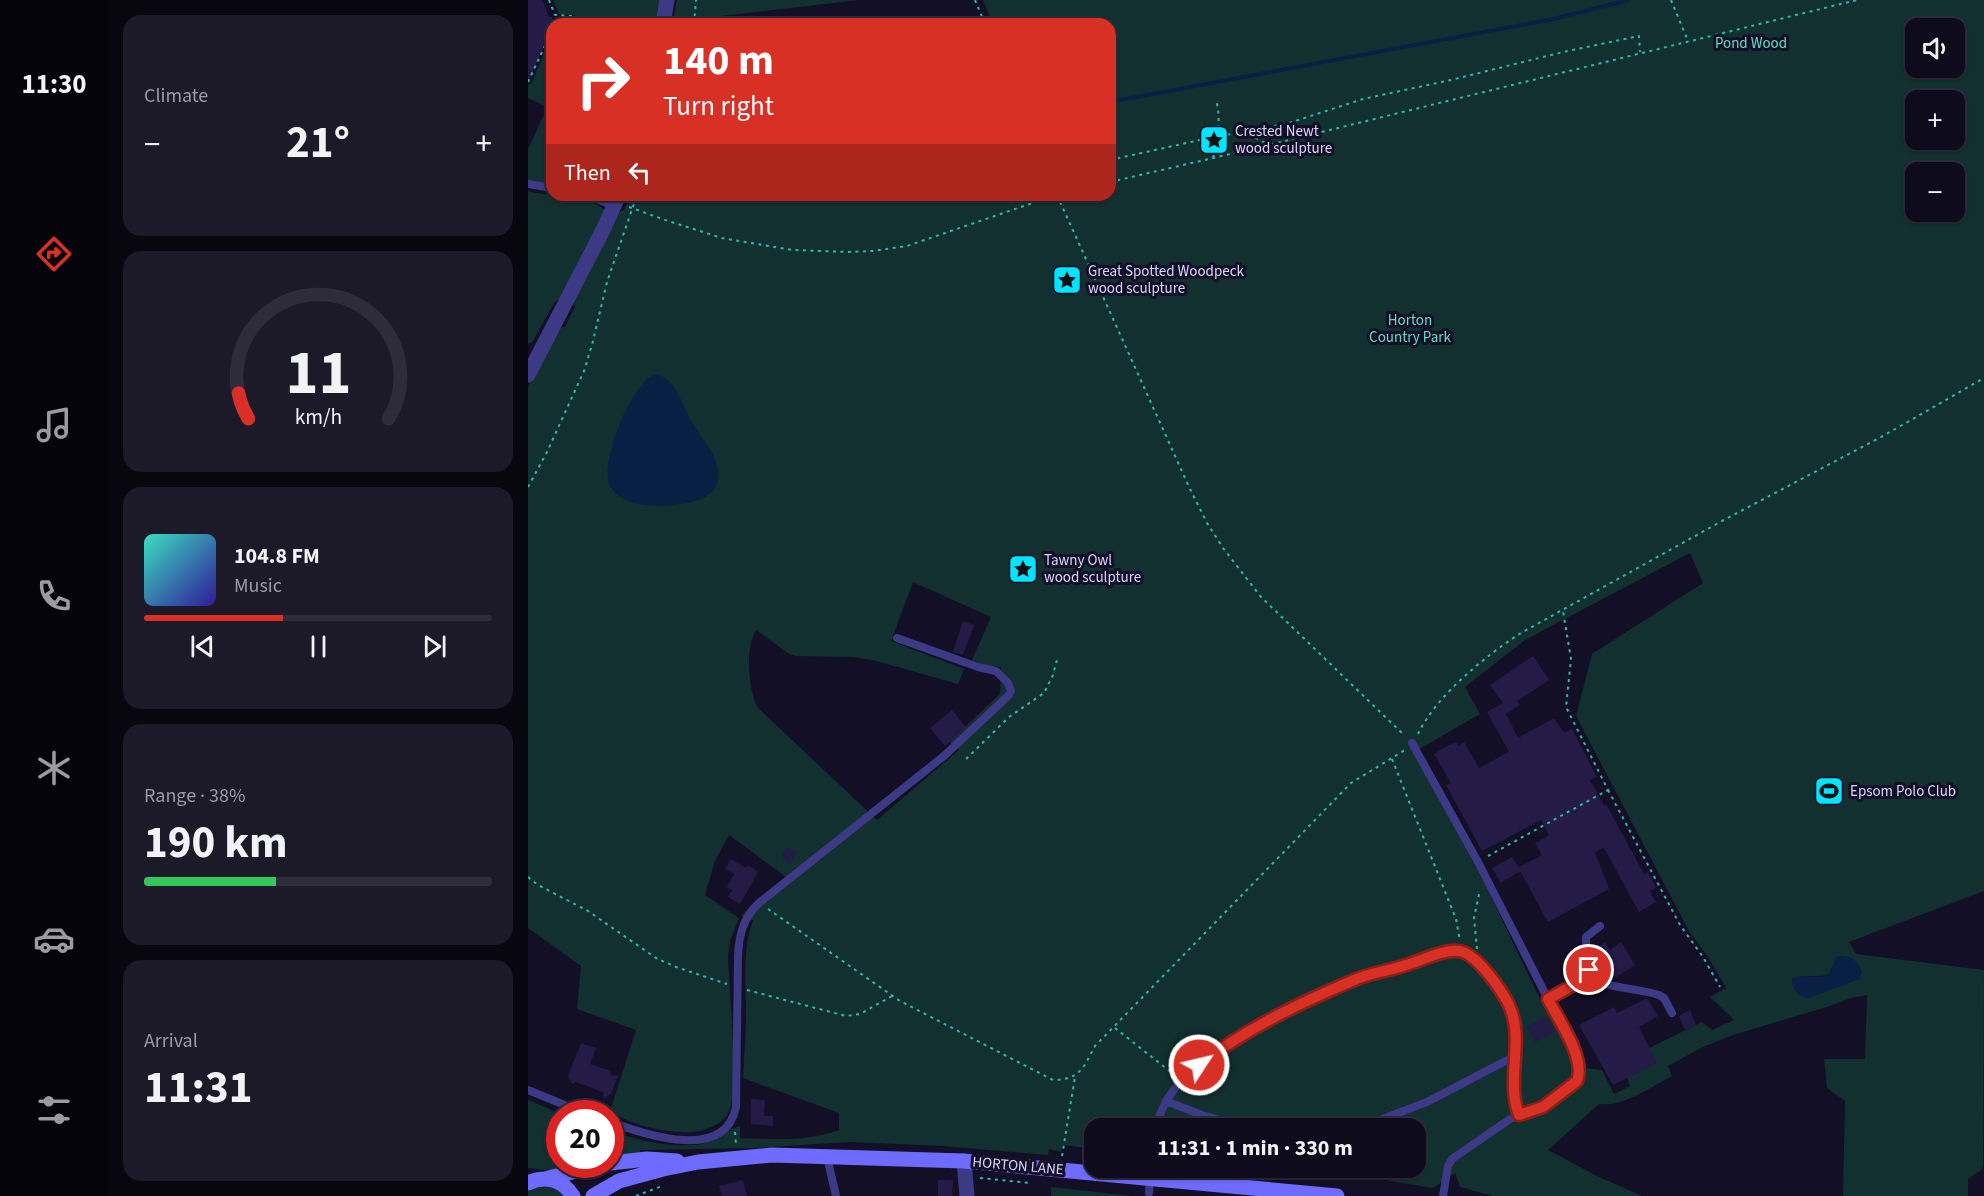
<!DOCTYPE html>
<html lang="en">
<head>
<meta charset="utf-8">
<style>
	:root { --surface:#0e0b1c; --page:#1c1929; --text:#f1f3f6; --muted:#9b9ba3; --line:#2e2b3b; --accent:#d93025 }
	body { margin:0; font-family:"Source Sans 3",sans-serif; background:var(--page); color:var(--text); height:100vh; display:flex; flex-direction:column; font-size:22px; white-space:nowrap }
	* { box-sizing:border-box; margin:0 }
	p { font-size:20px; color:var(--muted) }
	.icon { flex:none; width:33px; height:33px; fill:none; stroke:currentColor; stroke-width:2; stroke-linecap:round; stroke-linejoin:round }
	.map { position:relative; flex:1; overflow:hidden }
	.details { display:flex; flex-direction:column; gap:15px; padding:15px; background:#08060f; width:420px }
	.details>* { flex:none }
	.top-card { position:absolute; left:18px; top:18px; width:570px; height:183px; border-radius:18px; box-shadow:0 2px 4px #0004,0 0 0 2px var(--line); background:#d93025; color:#fff; overflow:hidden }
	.fabs { position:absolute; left:1377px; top:18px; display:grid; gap:12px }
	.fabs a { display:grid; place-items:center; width:60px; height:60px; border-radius:12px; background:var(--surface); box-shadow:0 2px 4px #0004,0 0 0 2px var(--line); font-size:30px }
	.speed { position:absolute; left:18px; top:1100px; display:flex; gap:12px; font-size:30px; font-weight:700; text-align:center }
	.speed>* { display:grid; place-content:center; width:78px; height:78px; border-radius:50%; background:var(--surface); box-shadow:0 2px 4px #0004,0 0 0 2px var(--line); line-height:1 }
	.speed .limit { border:9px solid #d22; background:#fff; color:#111 }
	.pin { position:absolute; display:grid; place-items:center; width:51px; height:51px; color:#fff; margin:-26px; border:3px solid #fff; border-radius:50%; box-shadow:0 2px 6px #0007 }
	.me { position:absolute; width:66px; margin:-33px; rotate:55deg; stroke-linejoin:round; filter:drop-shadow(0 0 4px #0008) }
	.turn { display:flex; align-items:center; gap:21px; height:126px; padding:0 18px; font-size:27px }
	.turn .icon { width:78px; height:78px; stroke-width:2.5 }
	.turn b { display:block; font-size:42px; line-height:51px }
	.then { display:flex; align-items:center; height:57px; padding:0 18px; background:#0003; gap:12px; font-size:22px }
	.big { font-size:45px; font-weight:700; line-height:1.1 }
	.details .widget { flex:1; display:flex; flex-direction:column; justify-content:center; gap:9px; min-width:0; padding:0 21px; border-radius:18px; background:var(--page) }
	.details .dial { align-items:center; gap:0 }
	.dial svg { height:156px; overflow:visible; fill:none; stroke:var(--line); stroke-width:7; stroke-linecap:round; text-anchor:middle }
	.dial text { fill:var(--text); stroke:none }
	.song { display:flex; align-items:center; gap:18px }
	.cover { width:72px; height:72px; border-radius:9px; background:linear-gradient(135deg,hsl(170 70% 55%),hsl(250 70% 35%)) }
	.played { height:6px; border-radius:3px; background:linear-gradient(90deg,var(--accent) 40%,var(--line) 40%) }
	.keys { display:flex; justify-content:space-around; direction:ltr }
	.heat { display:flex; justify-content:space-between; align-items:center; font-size:33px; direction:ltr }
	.charge { height:9px; border-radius:4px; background:linear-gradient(90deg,#34c759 38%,var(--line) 0) }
	.trip { position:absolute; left:556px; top:1118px; width:342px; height:60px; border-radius:18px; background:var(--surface); box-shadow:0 2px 4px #0004,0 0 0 2px var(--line); font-weight:700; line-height:60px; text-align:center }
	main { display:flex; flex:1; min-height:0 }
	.tabs { display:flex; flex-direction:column; width:108px; justify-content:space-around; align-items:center; background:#06040b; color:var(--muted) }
	.tabs .icon { width:42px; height:42px }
	.tabs .selected { color:var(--accent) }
	.tabs b { font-size:27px; color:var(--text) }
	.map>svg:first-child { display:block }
</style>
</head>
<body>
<main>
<nav class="tabs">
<b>11:30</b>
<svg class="icon selected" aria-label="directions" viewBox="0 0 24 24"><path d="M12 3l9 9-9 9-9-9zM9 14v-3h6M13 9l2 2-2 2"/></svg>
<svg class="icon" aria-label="music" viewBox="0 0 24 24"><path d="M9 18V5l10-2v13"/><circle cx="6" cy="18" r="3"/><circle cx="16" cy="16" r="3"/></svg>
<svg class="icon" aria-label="phone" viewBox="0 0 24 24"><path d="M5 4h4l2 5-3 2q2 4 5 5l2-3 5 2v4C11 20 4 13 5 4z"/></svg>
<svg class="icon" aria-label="climate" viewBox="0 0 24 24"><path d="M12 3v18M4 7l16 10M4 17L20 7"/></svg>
<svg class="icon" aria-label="car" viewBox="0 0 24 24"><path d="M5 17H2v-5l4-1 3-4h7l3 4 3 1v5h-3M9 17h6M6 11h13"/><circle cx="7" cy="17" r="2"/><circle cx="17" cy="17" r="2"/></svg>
<svg class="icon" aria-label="filters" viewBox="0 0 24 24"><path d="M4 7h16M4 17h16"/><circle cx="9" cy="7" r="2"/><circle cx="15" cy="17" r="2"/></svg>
</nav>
<section class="details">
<div class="widget"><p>Climate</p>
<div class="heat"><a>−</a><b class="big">21°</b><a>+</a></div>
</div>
<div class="widget dial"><svg viewBox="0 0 100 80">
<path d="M14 69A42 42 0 1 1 86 69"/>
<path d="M14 69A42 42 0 0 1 9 56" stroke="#d93025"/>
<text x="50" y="56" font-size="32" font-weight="700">11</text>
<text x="50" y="72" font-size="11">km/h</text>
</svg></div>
<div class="widget">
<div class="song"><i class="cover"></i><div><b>104.8 FM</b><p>Music</p></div></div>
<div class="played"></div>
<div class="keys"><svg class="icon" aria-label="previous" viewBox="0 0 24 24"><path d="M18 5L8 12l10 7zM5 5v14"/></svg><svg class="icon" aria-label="pause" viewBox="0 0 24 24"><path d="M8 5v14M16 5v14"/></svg><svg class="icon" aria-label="next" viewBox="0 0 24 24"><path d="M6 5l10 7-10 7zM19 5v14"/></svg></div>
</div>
<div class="widget"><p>Range · 38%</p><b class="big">190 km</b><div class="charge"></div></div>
<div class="widget"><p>Arrival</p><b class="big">11:31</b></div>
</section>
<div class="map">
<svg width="1456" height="1196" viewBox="0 0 1456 1196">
	<rect width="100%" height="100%" fill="#130f26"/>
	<path fill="#12302f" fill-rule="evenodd" d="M 25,0 L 134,0 L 132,24 L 48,24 L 46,15 L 31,14 Z
		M 149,0 L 331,0 L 177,18 L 176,24 L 144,24 Z
		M 455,0 L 1456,0 L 1456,891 L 1321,942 L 1328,954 L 1456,970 L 1455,1165 L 1453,1170 L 1440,1179 L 1440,1196 L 1315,1196 L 1317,1101 L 1299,1088 L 1296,1059 L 1337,1059 L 1339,995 L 1323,998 L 1299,1007 L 1205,1035 L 1175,1047 L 1140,1066 L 1144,1076 C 1125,1086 1093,1108 1071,1104 L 1020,1150 L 1071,1177 L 1114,1196 L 965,1196 L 932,1187 L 927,1173 L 905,1188 L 816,1173 L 727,1167 L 888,1167 L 888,1128 L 567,1128 L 567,1149 L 534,1145 L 533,1152 L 521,1149 L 520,1155 L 415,1146 L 322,1142 L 228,1148 L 112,1150 L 112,1153 L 83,1156 L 83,1131 C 112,1141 153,1152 184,1141 C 194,1138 201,1128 212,1126 L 212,1138 C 246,1139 278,1142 311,1130 L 311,1113 L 215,1078 C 216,1056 218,1035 218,1013 C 218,982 214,950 225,920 L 213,916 L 225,903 L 258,877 L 201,835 L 187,861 L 177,895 L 211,918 L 202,941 L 200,955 C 201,984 211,1091 201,1112 C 193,1128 168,1134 152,1132 C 128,1131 102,1124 82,1111 L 108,1030 L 49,1009 L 53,966 L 0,928 L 0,386 L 30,328 L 37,327 L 47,307 L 44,300 L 91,212 L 96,210 L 103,195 L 582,195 L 582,24 L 465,24 ZM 1388,28 L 1426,28 L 1426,68 L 1388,68 ZM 1388,100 L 1426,100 L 1426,140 L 1388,140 ZM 1388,172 L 1426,172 L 1426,212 L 1388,212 ZM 1162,553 L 1175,583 L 1064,654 L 1048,716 L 1161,931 L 1180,957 L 1198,988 L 1182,997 L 1206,1020 L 1184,1030 L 1174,1022 L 1121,1048 L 1128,1063 L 1099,1078 L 1102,1086 L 1086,1094 L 1074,1070 L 1057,1068 L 1055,1081 L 1049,1090 L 1042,1082 C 1057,1061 1034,1030 1024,1010 L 1018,1012 L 957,884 L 886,752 L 952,714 L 937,687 L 997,640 ZM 385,582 L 463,617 L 444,660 L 456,665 L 473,667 L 472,694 L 421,742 L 431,750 L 349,820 L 230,708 C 220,690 217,648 228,630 L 261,654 L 268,656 L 323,657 L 345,660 L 430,684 L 436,669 L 363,641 ZM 1311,956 L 1323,958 L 1332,966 L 1265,987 L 1264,979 C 1276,973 1290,979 1301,974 L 1309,957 Z
		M 23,37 L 24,106 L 19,107 L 0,98 L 0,85 L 3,84 Z
		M 18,110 L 24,110 L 24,184 L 0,180 L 0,149 Z
		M 0,191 C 28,199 50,190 77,210 L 34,297 L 26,303 L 5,341 L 0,344 Z
		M 0,1100 L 31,1113 L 32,1164 L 53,1164 L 23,1171 L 0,1168 Z
		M 17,1186 L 26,1188 L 37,1196 L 0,1196 L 0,1191 L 8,1187 Z
		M 523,1187 L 603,1196 L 523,1196 Z"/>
	<path fill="#0a1f44" d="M 128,374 C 149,379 155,409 165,424 C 172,436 182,446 187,459 C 191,469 192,480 186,489 C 177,502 158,503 144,505 C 124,507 93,506 82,486 C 70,464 105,379 128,374 Z
		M 1311,956 C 1323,955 1330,961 1334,972 L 1332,979 L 1281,998 C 1271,998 1265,991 1264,981 L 1266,977 C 1288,973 1300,987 1307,959 Z"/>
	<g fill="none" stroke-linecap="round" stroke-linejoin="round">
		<path stroke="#0a1f44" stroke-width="4" d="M 582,102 L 1026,19 L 1100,0"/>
	</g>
	<path fill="#241b47" d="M 0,0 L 14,0 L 21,17 L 24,17 L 24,33 L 21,33 L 0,83 Z
		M 435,621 L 446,625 L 435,655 L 425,652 Z
		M 1005,656 L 1021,680 L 989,701 L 992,705 L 978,714 L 990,738 L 1026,718 L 1036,733 L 1044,729 L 1069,777 L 1062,780 L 1076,805 L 1078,804 L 1116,874 L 1120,872 L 1128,887 L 1122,891 L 1128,902 L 1111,912 L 1076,848 L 1067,852 L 1081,889 L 1020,922 L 992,871 L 973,883 L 964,868 L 984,857 L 991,867 L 1014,855 L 1007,843 L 1021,835 L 1013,820 L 954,851 L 918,785 L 923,783 L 906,754 L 917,747 L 928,742 L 930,746 L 936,742 L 951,768 L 981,752 L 959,712 L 975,703 L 962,685 Z
		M 424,710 L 438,727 L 417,746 L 402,728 Z
		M 259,847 L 269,852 L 262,864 L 253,858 Z
		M 203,859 L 218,868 L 220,865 L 230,872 L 212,904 L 200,897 L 204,890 L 199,887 L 206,874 L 197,869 Z
		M 1077,942 L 1082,950 L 1093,942 L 1107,965 L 1087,978 L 1067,949 Z
		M 1119,998 L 1130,1016 L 1111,1027 L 1129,1063 L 1085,1085 L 1051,1025 L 1086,1007 L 1089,1013 Z
		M 1162,1010 L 1168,1025 L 1157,1030 L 1151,1016 Z
		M 1019,1016 L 1027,1033 L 1007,1042 L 999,1026 Z
		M 53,1043 L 68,1048 L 62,1064 L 83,1071 L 82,1074 L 90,1076 L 83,1094 L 76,1099 L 75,1092 L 48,1082 L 44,1084 L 40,1076 Z
		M 223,1099 L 237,1100 L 236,1116 L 245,1116 L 245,1126 L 223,1124 Z
		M 215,1180 L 219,1196 L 194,1196 L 191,1186 Z
		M 410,1180 L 425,1180 L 424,1196 L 410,1196 Z"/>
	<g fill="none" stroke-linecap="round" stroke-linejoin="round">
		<path stroke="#2fb8b0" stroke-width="2" stroke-dasharray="3 4.5" stroke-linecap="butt" d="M 21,0 L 27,15 L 44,16 L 46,24
			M 447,0 L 457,24
			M 1143,0 L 1160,41
			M 166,24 L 168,0
			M 0,82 L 21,37 L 24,35
			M 19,108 L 24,108
			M 717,132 L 761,123 L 835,99 L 923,80 L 1035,52 L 1111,36 L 1112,52
			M 685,158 C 690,137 693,120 688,99
			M 582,160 L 690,136 L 717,132 L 741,145
			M 582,182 L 741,145 L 1329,0
			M 529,195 L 662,489 L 679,523 L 695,548 L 733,597 L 876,735
			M 101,207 L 140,221 L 194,238 L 265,250 L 319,252 L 345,251 L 379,246 L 528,195
			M 0,487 L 19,452 L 56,371 L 64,345 L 79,282 L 109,195
			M 890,734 C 908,696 957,656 993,633 L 1194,521 L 1355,436 L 1456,378
			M 438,759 L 481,717 L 516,693 L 525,675 L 530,656
			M 864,759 L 928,919 L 932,941
			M 1080,790 L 1152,925 L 1175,957 L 1192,987
			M 960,856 L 1080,790 L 1038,707 L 1043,659 L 1035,611
			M 0,877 L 10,885 L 60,911 L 128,958 L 148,967 L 199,984
			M 240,909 L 372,1001 L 525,1080 C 553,1079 555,1068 567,1046 L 823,783 L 877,750
			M 949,949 L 946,918 L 952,890
			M 219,990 L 318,1016 L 332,1014 L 364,996
			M 587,1028 L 644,1073
			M 66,1109 L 75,1113
			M 207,1132 L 208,1144
			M 534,1156 L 547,1077
			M 452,1178 L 503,1183
			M 108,1196 L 134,1186"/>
		<path stroke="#3d3a85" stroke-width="8" d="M 0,184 L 24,188
			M 58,195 L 87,206
			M 884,743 L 950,862 L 1047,1052 L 1051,1074 L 1045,1086 L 1011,1109 L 982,1119 L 924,1159 L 920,1166 L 915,1196
			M 1058,975 C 1081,990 1106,987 1131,995 L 1136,998 L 1144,1013
			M 1020,999 C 1032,993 1061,983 1061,967 C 1062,956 1057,947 1058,937 L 1072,926
			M 0,1090 L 56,1113
			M 638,1101 L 674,1115 L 721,1128
			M 82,1122 C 117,1134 197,1163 208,1107 L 210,956 C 211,935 215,918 231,903 L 416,756 L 481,695 L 483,691 L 480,683 L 468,671 L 450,667 L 369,638
			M 629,1128 L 630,1119 L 638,1101 L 653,1080 L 680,1058 L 722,1030 L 766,1006 L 834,977 L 926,951 C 939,951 948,961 956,971 C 983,1002 990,1023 987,1064 C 986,1082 984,1098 991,1115
			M 831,1128 L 899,1102 L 987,1056
			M 299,1157 L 308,1196
			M 621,1193 L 623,1167"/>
		<path stroke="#3d3a85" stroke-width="15" d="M 135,24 L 139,0
			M 0,375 L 75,230 L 91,195
			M 436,1161 L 439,1196"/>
		<path stroke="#6f6bff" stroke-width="15" d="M 82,1163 L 119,1159 L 149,1161
			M 17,1179 L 76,1164
			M 0,1183 C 17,1175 34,1179 45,1196
			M 65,1196 L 91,1181 L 135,1169 L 170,1162 L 244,1155 L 436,1161 L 809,1196"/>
	</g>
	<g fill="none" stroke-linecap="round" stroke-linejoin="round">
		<g stroke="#8d1f18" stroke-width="15">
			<path id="route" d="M 671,1065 C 711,1034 755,1011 801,991 C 812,986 823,981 834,977 C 849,972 864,970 878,965 C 893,961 915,949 931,951 C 948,953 972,988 980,1003 C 998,1038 977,1079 991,1115 L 1015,1107 L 1049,1081 C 1058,1058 1030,1019 1020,999 L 1049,983 L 1061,970"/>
		</g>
		<use href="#route" stroke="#d93025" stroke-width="10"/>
	</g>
	<defs>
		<g id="sight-square" transform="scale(1.5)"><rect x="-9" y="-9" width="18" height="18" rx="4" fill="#00e5ff" stroke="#130f26"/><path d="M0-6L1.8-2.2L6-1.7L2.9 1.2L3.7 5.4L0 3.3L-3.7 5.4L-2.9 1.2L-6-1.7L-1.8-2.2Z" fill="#111"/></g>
		<g id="stadium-square" transform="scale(1.5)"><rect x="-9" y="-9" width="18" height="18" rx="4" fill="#00e5ff" stroke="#130f26"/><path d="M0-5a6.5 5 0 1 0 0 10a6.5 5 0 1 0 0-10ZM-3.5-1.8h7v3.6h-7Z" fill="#111"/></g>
	</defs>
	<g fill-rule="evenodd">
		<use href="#sight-square" x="686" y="140"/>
		<use href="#sight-square" x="539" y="280"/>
		<use href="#sight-square" x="495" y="569"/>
		<use href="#stadium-square" x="1301" y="791"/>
	</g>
	<g text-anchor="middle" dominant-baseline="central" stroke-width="6" stroke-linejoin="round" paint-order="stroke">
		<g font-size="15" fill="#5fe0c0" stroke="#130f26">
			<text x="1223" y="43">Pond Wood</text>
			<text x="882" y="320">Horton<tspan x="882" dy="17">Country Park</tspan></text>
		</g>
		<g font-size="15" fill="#d9d4ff" stroke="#130f26" text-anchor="start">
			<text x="707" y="131">Crested Newt<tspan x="707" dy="17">wood sculpture</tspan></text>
			<text x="560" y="271">Great Spotted Woodpeck<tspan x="560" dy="17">wood sculpture</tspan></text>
			<text x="516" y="560">Tawny Owl<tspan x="516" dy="17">wood sculpture</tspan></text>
			<text x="1322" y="791">Epsom Polo Club</text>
		</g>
		<g font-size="15" fill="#d9d4ff" stroke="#130f26">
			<text transform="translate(490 1166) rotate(5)">HORTON LANE</text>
		</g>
	</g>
</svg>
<div class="fabs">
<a><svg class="icon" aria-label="sound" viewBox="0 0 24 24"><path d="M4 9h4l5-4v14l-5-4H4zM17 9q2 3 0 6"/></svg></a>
<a>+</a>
<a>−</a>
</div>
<div class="speed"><div class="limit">20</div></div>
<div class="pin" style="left:1061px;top:970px;background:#d93025"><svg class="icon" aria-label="arrive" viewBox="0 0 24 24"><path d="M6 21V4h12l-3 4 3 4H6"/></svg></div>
<svg class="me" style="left:671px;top:1065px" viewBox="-20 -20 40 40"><circle r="17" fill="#d93025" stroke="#fff" stroke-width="3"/><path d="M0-11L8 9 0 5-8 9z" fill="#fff"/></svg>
<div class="trip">11:31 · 1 min · 330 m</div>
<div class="top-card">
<div class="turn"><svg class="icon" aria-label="right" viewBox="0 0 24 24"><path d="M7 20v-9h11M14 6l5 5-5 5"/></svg><div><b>140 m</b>Turn right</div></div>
<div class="then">Then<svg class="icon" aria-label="left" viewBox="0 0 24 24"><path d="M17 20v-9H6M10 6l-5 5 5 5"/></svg></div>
</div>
</div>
</main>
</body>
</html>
